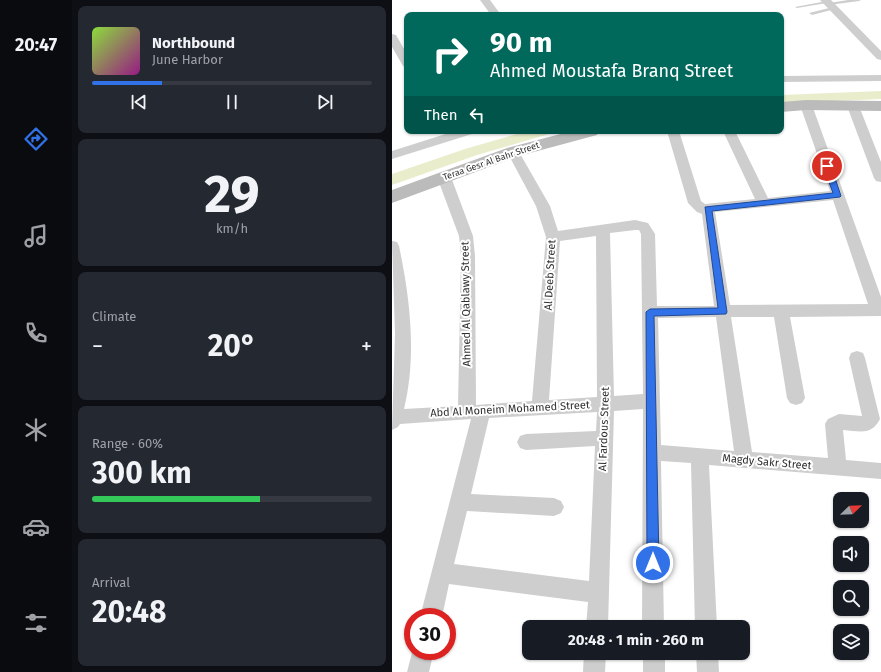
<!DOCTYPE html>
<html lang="en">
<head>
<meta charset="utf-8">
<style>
	:root { --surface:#171b24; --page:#242831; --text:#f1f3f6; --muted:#9ea1a6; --line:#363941; --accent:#3272e9 }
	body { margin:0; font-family:"Fira Sans",sans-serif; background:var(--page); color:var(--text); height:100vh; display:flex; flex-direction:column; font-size:15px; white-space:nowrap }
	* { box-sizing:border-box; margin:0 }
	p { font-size:13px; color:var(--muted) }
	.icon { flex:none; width:22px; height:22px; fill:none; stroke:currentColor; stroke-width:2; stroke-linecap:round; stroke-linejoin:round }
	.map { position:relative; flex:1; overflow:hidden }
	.sheet { display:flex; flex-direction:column; gap:6px; padding:6px; background:#0d0f14; width:320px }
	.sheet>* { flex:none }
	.hud { position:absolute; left:12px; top:12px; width:380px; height:122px; border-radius:8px; box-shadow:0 1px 3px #0004; background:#00695c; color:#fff; overflow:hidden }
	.needle { width:26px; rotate:67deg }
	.buttons { position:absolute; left:441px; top:492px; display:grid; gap:8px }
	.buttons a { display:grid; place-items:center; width:36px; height:36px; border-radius:8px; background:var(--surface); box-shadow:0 1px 3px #0004; font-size:20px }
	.speed { position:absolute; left:12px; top:608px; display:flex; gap:8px; font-size:20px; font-weight:700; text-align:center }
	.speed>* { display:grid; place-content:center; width:52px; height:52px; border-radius:50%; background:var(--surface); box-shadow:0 1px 3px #0004; line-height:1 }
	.speed .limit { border:6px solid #d22; background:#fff; color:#111 }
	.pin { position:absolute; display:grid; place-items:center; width:34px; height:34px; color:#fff; margin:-17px; border:2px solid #fff; border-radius:50%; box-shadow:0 1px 4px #0007 }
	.me { position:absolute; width:44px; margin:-22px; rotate:0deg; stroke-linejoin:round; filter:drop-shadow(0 0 3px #0008) }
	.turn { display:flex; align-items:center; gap:14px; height:84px; padding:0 20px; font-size:18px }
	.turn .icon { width:52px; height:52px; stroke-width:2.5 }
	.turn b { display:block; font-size:28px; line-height:34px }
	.then { display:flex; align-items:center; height:38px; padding:0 20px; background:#0003; gap:8px; font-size:15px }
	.big { font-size:30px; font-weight:700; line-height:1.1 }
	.sheet .card { flex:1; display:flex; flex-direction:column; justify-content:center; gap:6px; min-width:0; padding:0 14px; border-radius:8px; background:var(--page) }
	.sheet .dial { align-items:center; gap:0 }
	.dial b { font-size:52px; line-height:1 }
	.song { display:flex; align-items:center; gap:12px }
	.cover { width:48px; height:48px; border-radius:6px; background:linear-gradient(135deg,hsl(90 70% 55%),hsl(310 70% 35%)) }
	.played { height:4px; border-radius:2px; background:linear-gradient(90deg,var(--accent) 25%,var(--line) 25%) }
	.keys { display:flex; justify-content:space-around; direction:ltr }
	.heat { display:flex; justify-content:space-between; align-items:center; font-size:22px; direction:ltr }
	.charge { height:6px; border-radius:3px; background:linear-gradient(90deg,#34c759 60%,var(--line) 0) }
	.trip { position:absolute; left:130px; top:620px; width:228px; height:40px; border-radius:8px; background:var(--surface); box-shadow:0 1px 3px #0004; font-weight:700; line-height:40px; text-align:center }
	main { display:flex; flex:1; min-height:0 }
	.menu { display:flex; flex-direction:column; width:72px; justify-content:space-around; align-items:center; background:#090b0e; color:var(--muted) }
	.menu .icon { width:28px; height:28px }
	.menu .selected { color:var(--accent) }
	.menu b { font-size:18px; color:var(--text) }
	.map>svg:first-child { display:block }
</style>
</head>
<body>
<main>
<nav class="menu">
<b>20:47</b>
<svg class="icon selected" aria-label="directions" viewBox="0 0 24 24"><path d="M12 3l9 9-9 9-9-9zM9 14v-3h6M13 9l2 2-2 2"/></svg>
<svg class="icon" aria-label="music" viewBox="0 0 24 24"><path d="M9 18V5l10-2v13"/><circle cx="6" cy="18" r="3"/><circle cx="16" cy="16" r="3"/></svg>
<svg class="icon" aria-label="phone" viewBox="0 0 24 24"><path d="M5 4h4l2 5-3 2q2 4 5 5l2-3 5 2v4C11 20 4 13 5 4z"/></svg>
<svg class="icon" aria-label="climate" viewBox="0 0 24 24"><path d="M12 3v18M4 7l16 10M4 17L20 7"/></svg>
<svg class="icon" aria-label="car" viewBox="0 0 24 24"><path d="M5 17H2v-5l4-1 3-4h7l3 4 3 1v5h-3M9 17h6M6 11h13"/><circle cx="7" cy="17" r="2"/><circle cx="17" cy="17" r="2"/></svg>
<svg class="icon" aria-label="filters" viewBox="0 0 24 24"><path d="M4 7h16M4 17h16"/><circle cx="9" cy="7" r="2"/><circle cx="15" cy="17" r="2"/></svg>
</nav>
<section class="sheet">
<div class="card">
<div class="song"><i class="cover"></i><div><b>Northbound</b><p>June Harbor</p></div></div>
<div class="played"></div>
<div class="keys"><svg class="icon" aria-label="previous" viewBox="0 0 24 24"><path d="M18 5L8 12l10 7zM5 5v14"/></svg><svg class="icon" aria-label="pause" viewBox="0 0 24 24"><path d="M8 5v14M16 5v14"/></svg><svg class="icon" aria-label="next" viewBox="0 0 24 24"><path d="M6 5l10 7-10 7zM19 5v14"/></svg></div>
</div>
<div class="card dial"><b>29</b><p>km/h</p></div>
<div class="card"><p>Climate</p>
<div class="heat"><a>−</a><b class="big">20°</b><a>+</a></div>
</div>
<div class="card"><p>Range · 60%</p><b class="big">300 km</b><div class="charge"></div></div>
<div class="card"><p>Arrival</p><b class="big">20:48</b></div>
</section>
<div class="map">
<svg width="489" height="672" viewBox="0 0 489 672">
	<rect width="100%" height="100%" fill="#fff"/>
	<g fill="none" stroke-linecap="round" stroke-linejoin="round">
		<path fill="#eaedcb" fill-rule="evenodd" d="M 489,91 L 489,99 L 389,103 L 389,95 Z
			M 135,131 L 160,131 L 157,134 L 85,155 L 0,185 L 0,174 L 73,149 Z"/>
		<path fill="#cecece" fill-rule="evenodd" d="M 456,0 L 469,0 L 467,1 L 437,5 L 435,3 L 405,8 L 403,7 L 435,1 L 437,3 Z
			M 441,7 L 443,7 L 443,9 L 420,15 L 417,13 Z"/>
		<path fill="#cecece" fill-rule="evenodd" d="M 88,0 L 98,0 L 109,15 L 99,15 Z
			M 428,0 L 439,0 L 489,51 L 489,60 L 485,59 Z
			M 0,34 L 4,35 L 15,54 L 15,67 L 11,66 L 0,47 Z
			M 489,75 L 489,81 L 389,82 L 389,76 Z
			M 414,101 L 420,105 L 489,297 L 489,316 L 398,317 L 413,398 L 410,403 L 404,405 L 398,403 L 395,398 L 382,317 L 339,317 L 360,452 L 436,458 L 433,424 L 436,419 L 447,414 L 470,416 L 457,358 L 459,353 L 465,351 L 471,353 L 473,358 L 488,419 C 479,436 468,431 451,430 L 454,460 L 489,463 L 489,479 L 317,465 L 325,627 L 303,627 L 299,463 L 269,461 L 272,627 L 250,627 L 251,409 L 222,411 L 216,627 L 194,627 L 196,602 L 57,584 L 50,617 L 28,617 L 79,419 L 8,424 L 6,427 L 0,430 L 3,334 L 0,241 L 5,242 L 7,246 C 18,298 25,356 12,409 L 66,406 L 69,256 L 67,236 L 45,177 L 47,174 L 57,174 L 59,177 L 81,236 L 83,256 L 84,405 L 140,401 L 154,237 L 144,206 L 115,152 L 117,149 L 121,148 L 127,152 L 158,206 L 166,231 L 243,220 L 256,223 L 263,234 L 265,306 L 322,306 L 310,214 L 305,212 L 296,203 L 275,131 L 287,131 L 309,201 L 313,204 L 363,199 L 331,131 L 343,131 L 376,198 L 438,191 L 408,105 ZM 441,200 L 476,304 L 338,305 L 323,212 ZM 243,230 L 247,230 L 249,234 L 251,394 L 222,396 L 218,233 ZM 204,236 L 205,397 L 157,400 L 168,241 ZM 324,317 L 342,451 L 269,445 L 266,318 ZM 205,412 L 204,431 L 134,434 L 128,436 L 125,442 L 128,448 L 134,450 L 203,446 L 197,581 L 62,564 L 75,511 L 162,516 L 169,513 L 172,507 L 169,501 L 162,498 L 79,494 L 97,418 Z
			M 461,102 L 467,106 L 489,162 L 489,182 L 484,181 L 482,178 L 455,106 Z
			M 63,131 L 82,131 L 80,134 L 0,159 L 0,151 Z
			M 21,649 L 21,651 L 42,651 L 37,672 L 15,672 Z
			M 192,653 L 214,653 L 213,672 L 191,672 Z
			M 251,653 L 273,653 L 273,672 L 251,672 Z
			M 304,653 L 326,653 L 327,672 L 305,672 Z"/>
		<path fill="#bbb" fill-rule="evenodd" d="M 414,100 L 489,101 L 489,111 L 414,110 L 389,112 L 389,102 Z
			M 180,131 L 207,131 L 205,135 L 127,156 L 0,203 L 0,190 L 115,148 Z"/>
	</g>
	<path fill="#3272e9" stroke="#204a97" d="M 435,163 L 439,166 L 449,196 L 448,197 L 320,211 L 335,312 L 334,314 L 262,316 L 267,563 L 265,567 L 261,569 L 257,567 L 255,563 L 254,312 L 258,309 L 326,308 L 313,207 L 441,193 L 431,166 Z"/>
	<g text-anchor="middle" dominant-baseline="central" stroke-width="4" stroke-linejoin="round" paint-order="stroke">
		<g font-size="9" fill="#313131" stroke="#fff">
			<text transform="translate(99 161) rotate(-19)">Teraa Gesr Al Bahr Street</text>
		</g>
		<g font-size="11" fill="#313131" stroke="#fff">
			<text transform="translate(158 275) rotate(-87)">Al Deeb Street</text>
			<text transform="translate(74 304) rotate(-91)">Ahmed Al Qablawy Street</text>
			<text transform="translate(118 409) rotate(-3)">Abd Al Moneim Mohamed Street</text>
			<text transform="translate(212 429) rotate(-88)">Al Fardous Street</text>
			<text transform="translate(375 462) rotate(5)">Magdy Sakr Street</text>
		</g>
	</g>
</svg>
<div class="buttons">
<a><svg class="needle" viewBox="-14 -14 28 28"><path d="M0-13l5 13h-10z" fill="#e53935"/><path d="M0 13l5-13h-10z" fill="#9ea1a6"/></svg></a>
<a><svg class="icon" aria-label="sound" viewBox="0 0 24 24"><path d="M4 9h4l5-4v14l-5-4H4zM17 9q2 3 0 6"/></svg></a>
<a><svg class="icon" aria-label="search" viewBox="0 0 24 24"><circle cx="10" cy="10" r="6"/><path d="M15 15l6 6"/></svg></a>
<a><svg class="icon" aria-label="layers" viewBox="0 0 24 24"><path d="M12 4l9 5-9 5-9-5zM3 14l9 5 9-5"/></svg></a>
</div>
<div class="speed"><div class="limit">30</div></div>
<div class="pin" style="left:435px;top:166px;background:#d93025"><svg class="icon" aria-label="arrive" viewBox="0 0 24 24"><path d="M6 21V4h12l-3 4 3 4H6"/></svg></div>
<svg class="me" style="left:261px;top:563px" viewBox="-20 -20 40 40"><circle r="17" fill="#3272e9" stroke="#fff" stroke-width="3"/><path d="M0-11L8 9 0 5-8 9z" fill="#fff"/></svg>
<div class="trip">20:48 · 1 min · 260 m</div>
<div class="hud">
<div class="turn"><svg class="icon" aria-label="right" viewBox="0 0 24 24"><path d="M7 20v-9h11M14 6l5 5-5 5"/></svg><div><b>90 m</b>Ahmed Moustafa Branq Street</div></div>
<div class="then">Then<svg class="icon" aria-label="left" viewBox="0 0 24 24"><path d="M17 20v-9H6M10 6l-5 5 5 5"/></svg></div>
</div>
</div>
</main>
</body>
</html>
